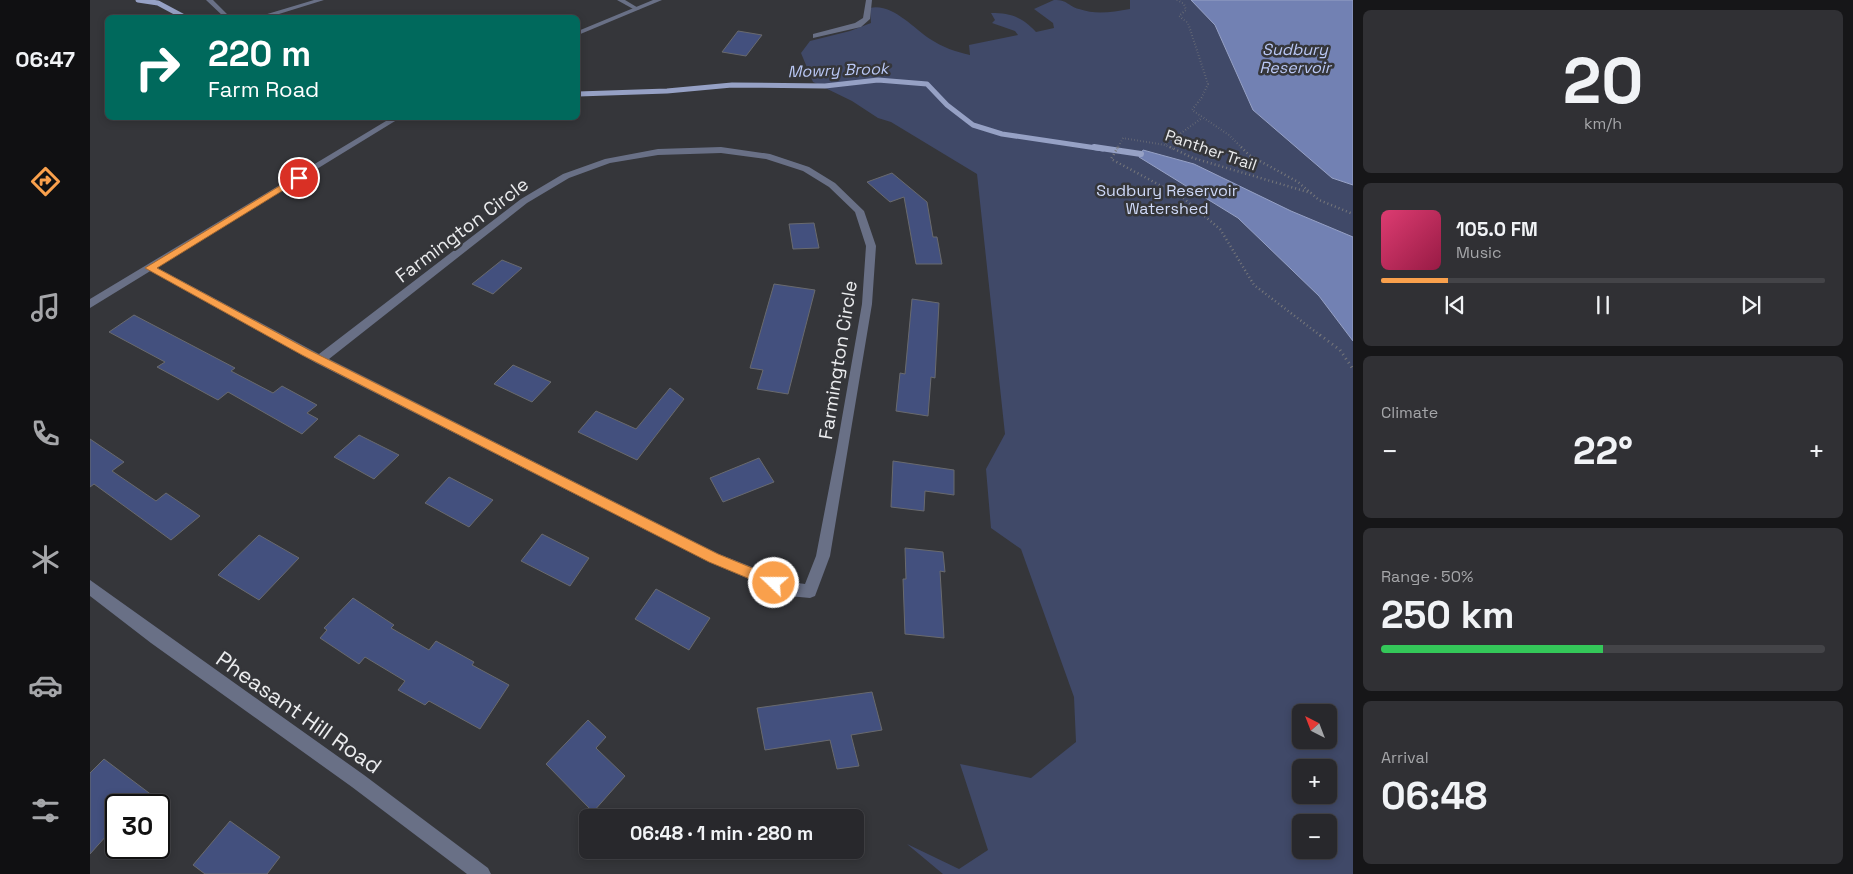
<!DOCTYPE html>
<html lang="en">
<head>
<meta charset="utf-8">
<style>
	:root { --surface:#28282c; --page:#303034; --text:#f1f3f6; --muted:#a5a6a9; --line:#444448; --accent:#f9a04c }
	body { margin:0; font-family:"Space Grotesk",sans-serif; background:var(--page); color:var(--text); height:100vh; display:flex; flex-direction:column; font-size:19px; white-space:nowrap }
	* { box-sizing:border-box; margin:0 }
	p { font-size:16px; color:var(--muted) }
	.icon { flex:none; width:28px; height:28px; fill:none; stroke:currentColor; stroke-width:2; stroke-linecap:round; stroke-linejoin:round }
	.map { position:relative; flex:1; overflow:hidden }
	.side { display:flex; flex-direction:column; gap:10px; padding:10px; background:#161618; width:500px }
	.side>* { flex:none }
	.guide { position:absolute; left:15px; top:15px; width:475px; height:105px; border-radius:8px; box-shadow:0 2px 8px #0003,0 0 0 1px var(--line); background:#00695c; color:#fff; overflow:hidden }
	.needle { width:32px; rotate:318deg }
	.tools { position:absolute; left:1202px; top:704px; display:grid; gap:10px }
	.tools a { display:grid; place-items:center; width:45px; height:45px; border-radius:8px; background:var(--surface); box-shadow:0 2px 8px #0003,0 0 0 1px var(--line); font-size:25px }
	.speed { position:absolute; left:15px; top:794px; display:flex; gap:10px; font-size:25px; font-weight:700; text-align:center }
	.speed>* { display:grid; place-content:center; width:65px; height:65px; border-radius:50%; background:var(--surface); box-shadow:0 2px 8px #0003,0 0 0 1px var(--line); line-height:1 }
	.speed .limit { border:2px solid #111; border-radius:8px; background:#fff; color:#111 }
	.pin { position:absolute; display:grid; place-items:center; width:42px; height:42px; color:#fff; margin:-21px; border:2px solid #fff; border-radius:50%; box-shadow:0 1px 5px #0007 }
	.me { position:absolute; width:55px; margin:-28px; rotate:292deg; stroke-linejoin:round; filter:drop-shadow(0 0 4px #0008) }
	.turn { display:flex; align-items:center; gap:18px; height:105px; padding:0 20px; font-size:22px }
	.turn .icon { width:65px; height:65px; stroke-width:2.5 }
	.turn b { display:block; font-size:35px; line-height:42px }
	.big { font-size:38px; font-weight:800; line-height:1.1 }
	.side .tile { flex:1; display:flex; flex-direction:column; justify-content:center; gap:8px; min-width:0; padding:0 18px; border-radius:8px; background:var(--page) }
	.side .dial { align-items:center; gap:0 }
	.dial b { font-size:65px; line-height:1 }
	.song { display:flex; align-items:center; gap:15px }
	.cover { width:60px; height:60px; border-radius:8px; background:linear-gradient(135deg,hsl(340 70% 55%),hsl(340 70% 35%)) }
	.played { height:5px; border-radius:2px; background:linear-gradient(90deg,var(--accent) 15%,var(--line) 15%) }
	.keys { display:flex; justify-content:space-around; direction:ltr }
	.heat { display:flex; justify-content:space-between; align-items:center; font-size:28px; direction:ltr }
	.charge { height:8px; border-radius:4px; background:linear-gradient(90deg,#34c759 50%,var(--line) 0) }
	.trip { position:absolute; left:489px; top:809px; width:285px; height:50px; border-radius:8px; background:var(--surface); box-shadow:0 2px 8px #0003,0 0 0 1px var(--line); font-weight:800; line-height:50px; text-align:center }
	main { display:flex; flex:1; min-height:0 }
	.menu { display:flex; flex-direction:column; width:90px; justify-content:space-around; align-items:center; background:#101012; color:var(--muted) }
	.menu .icon { width:35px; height:35px }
	.menu .active { color:var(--accent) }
	.menu b { font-size:22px; color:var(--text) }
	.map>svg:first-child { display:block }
</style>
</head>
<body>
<main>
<nav class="menu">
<b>06:47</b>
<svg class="icon active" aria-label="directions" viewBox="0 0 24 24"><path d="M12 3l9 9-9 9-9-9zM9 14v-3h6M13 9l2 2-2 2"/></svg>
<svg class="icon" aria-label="music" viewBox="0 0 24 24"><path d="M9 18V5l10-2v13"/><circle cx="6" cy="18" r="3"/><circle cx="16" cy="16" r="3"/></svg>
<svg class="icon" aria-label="phone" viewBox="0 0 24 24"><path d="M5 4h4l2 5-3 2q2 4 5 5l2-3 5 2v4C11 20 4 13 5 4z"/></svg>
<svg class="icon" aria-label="climate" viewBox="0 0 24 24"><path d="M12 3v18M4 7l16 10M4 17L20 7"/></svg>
<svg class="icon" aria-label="car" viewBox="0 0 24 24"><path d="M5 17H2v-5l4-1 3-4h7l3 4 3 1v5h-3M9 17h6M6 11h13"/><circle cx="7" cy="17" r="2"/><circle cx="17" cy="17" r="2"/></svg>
<svg class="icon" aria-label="filters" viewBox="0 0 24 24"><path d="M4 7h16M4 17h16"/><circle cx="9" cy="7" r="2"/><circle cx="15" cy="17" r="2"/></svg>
</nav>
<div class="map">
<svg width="1263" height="874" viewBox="0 0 1263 874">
	<rect width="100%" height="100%" fill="#35363a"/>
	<path fill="#404968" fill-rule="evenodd" d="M 964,0 C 979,0 977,6 989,9 C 1006,15 1022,12 1040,9 L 1040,0 L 1263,0 L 1263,874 L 853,874 L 817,844 L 869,869 L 898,850 L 870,764 L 941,778 L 986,742 L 984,697 L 931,549 L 901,528 L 896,469 L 915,434 L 887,174 L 801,122 L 788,118 L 762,101 L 723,82 L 711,53 L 720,41 L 760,31 L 781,23 L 780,8 C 802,3 823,28 840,39 C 852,47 866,52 880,55 L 879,45 L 928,35 L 925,31 L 902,23 L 905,20 L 901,13 C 921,13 932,17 946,32 L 964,28 L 963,23 L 944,9 ZM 1211,712 L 1239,712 L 1239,740 L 1211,740 ZM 1211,768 L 1239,768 L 1239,795 L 1211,795 ZM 1211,822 L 1239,822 L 1239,850 L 1211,850 Z"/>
	<path fill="#7281b3" stroke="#96a1c5" d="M 1101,0 L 1263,0 L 1263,185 L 1242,178 L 1163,110 L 1125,25 Z
		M 1053,150 L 1104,164 L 1201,211 L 1263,237 L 1263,341 L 1229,296 L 1148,218 L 1049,157 Z"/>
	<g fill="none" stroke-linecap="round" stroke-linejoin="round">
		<path stroke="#96a1c5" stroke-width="5" d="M 48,0 L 68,3 L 96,18
			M 488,94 L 577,91 L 642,85 L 735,86 L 788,80 L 837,84 L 857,105 L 883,125 L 912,134 L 1013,149"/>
		<path stroke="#96a1c5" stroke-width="6" d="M 1004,147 L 1051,154"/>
	</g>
	<path fill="#43507e" stroke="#696a6e" d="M 648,31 L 672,35 L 656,56 L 632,52 Z
		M 802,173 L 837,202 L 843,237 L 847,237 L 852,264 L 826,264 L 814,197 L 800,202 L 777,182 Z
		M 724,223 L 729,248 L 703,249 L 699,224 Z
		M 412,260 L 432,268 L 403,294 L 382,284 Z
		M 684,284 L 725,290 L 698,394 L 667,389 L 673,370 L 660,368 Z
		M 822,299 L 849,303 L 845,378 L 841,377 L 838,416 L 806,411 L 810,373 L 815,374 Z
		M 44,315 L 145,368 L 141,371 L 183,393 L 192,386 L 227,405 L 217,413 L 228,419 L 212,434 L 138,392 L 128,400 L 67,367 L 75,362 L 19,332 Z
		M 423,365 L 461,382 L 442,402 L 404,384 Z
		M 580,388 L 594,399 L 547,460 L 488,432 L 506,411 L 546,429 Z
		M 269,435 L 309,455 L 284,479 L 244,457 Z
		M 0,439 L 34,462 L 22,471 L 66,501 L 76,493 L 110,516 L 81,540 L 4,484 L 0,487 Z
		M 669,458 L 684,482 L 633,502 L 620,478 Z
		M 803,461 L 864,470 L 864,495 L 835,491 L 834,511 L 801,507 Z
		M 359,477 L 403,500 L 379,527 L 335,503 Z
		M 452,534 L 499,558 L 480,586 L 431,561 Z
		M 169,535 L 209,558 L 169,600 L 128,575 Z
		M 815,548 L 853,552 L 855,572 L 850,571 L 854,638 L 815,634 L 813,579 L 816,579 Z
		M 566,589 L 620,618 L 599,650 L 545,619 Z
		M 263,598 L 304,625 L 301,628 L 339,650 L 346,641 L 384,662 L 382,665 L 419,685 L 390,729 L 339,701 L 335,705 L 308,690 L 315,681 L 275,657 L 269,664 L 230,638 L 237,630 L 234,628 Z
		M 782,692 L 792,730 L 761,735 L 769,766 L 747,769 L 740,740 L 675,750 L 667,708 Z
		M 498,720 L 516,737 L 506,748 L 535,776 L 503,812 L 456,764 Z
		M 14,759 L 75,805 L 26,805 L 26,825 L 0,854 L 0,773 Z
		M 140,821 L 190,857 L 177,874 L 115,874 L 103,865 Z"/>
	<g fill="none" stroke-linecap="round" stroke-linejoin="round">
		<path stroke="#77787b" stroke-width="2" stroke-dasharray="0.5 2.5" stroke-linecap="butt" d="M 1087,0 L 1094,4 L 1096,10 L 1089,16 L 1098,23 L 1118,84 L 1112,97 L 1102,110 L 1139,135 L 1153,149
			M 1076,144 L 1112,118
			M 1027,149 L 1033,138 L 1075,145 L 1083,149"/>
		<path stroke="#77787b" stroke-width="2.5" stroke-dasharray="1 3" stroke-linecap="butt" d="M 1028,147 L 1021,159 L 1092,197 L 1130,229 L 1164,285 L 1231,336
			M 1080,147 L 1103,158 L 1221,193
			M 1151,147 L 1159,155 L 1208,182 L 1229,200 L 1263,214"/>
		<path stroke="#77787b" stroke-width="3" stroke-dasharray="1 4" stroke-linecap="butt" d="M 1230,335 L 1250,350 L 1263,369"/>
		<path fill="#697086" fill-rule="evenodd" d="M 116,0 L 123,0 L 138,15 L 146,18 L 134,17 Z
			M 224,0 L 234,0 L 176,18 L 164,18 Z
			M 527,0 L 535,0 L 550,9 L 545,10 Z"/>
		<path fill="#697086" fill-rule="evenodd" d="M 776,0 L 782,0 L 780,19 L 771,27 L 723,38 L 723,34 L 765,23 L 773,18 Z
			M 631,147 L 680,154 L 719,167 L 745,183 L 774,211 L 786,246 L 782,304 L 740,556 L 725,596 L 720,598 L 699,596 L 619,562 L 226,363 L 55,268 L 56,266 L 64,266 L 229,354 L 431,199 L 473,174 L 515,159 L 568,149 ZM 631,153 L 676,159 L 713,171 L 739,187 L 765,212 L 776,246 L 772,304 L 746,452 L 726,556 L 715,584 L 700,582 L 629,554 L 239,359 L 437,203 L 479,178 L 520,163 L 568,155 Z
			M 0,580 L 274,775 L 398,868 L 401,874 L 377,874 L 262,787 L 61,643 L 0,596 Z"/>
		<path fill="#697086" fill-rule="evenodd" d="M 563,0 L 572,0 L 488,35 L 488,31 Z
			M 301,118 L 310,118 L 0,308 L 0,299 Z"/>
	</g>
	<path fill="#f9a04c" stroke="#a26831" d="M 206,176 L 213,178 L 67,268 L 219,350 L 628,554 L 689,579 L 691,583 L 689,587 L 684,589 L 619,562 L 212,355 L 55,268 Z"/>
	<g text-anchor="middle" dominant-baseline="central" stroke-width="5" stroke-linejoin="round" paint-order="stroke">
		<g font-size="16" font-style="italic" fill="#bac8f5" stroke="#35363a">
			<text x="1205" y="49">Sudbury<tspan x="1205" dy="18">Reservoir</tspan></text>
			<text transform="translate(748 70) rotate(-2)">Mowry Brook</text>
		</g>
		<g font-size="16" fill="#ebecee" stroke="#35363a">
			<text transform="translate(1121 150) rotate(19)">Panther Trail</text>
		</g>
		<g font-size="16" fill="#cfd9f8" stroke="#35363a">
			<text x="1077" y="190">Sudbury Reservoir<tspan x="1077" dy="18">Watershed</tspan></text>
		</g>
		<g font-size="19" fill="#ebecee" stroke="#35363a">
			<text transform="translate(372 230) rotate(-37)">Farmington Circle</text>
			<text transform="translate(748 360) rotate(-81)">Farmington Circle</text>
		</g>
		<g font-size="22" fill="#ebecee" stroke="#35363a">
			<text transform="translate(209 712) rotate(35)">Pheasant Hill Road</text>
		</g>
	</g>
</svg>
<div class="tools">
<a><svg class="needle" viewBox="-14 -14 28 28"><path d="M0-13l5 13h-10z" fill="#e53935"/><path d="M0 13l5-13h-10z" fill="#a5a6a9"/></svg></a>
<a>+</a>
<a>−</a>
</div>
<div class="speed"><div class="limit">30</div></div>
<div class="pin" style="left:209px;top:178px;background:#d93025"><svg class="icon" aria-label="arrive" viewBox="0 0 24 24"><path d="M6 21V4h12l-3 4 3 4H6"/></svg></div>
<svg class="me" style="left:684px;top:583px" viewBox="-20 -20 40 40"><circle r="17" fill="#f9a04c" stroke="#fff" stroke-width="3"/><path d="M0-11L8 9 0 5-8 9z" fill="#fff"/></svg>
<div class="trip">06:48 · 1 min · 280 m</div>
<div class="guide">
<div class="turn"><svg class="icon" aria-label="right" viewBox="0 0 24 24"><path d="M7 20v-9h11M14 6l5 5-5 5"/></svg><div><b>220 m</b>Farm Road</div></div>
</div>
</div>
<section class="side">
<div class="tile dial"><b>20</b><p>km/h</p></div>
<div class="tile">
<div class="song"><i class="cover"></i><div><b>105.0 FM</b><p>Music</p></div></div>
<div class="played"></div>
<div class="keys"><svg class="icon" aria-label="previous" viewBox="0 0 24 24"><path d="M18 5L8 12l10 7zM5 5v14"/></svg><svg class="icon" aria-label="pause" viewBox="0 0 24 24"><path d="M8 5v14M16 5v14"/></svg><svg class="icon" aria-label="next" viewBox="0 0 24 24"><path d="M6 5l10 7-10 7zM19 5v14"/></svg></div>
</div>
<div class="tile"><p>Climate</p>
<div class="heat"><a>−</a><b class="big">22°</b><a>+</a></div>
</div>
<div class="tile"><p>Range · 50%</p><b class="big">250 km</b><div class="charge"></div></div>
<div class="tile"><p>Arrival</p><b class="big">06:48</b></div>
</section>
</main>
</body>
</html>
